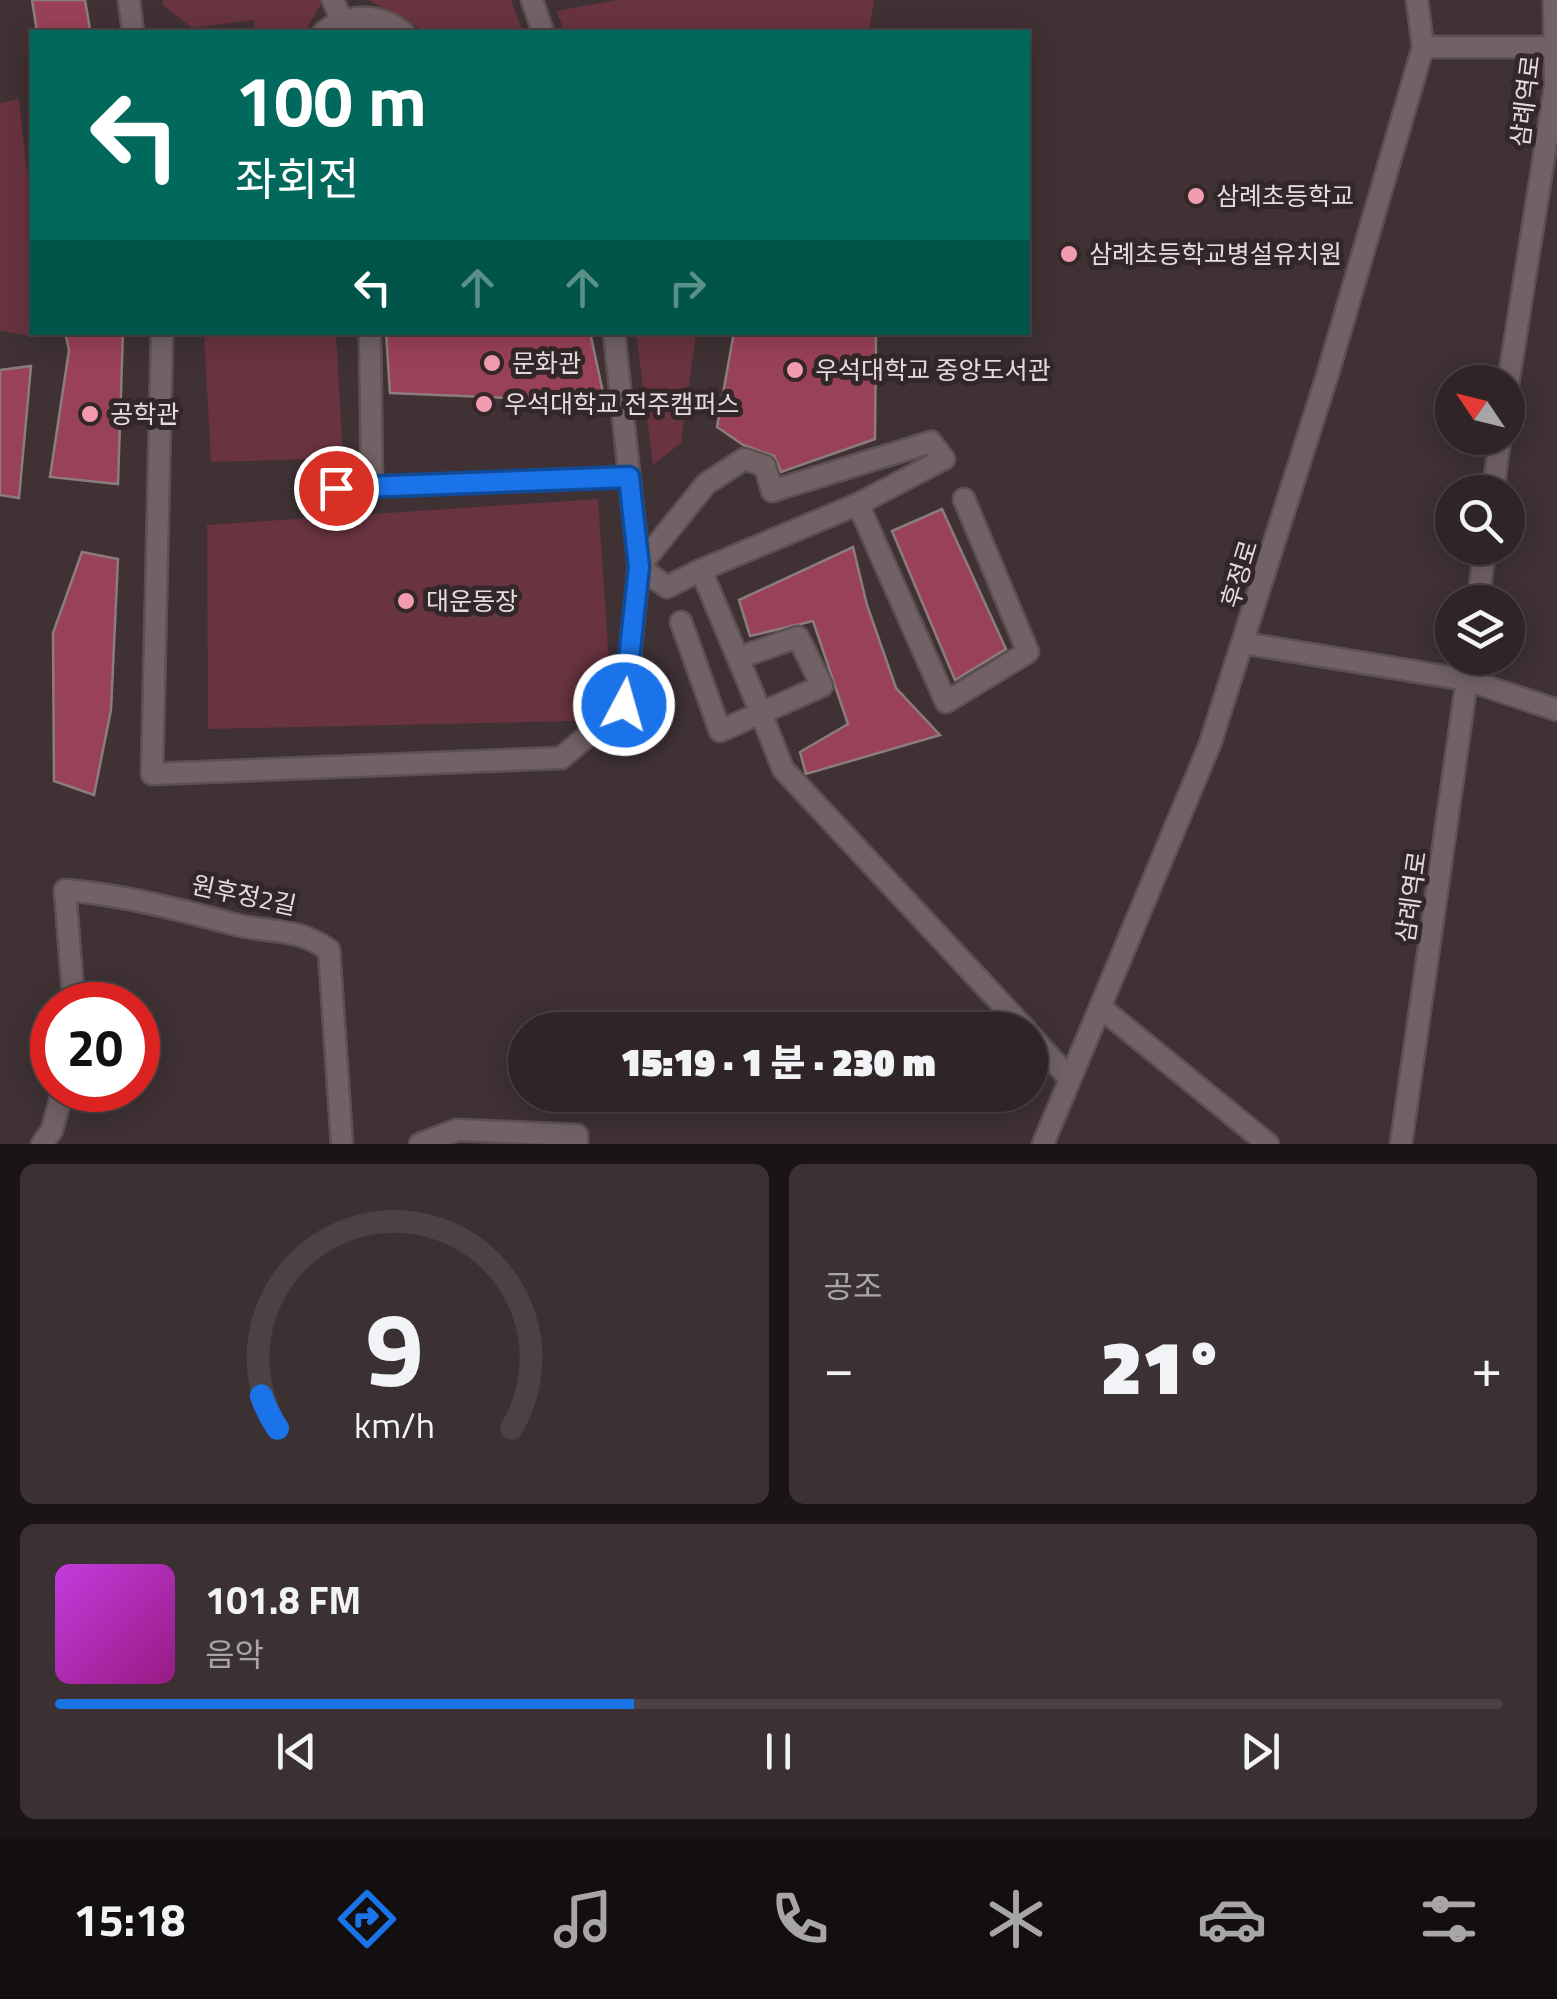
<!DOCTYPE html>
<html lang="ko">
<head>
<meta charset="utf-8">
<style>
	:root { --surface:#2f2527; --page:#3b3133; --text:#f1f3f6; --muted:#a7a5a7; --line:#4a4244; --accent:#1a73e8 }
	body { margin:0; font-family:"Titillium Web","Noto Sans KR",sans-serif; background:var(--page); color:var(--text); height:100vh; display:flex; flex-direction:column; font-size:38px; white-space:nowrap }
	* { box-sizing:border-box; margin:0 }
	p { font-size:32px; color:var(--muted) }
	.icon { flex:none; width:55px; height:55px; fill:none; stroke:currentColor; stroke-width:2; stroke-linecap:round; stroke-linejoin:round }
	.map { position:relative; height:1144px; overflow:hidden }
	.side { display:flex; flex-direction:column; gap:20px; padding:20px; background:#1a1415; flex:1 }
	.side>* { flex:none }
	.guide { position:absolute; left:30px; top:30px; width:1000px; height:305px; border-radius:0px; box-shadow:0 5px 25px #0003,0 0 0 2px var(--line); background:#00695c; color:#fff; overflow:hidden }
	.needle { width:65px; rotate:305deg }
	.fabs { position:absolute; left:1435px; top:365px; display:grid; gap:20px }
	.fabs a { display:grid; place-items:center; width:90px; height:90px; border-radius:50%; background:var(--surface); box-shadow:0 5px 25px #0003,0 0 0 2px var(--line); font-size:50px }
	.speed { position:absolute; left:30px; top:982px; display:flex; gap:20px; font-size:50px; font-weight:700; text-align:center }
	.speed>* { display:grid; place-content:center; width:130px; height:130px; border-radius:50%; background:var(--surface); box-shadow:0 5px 25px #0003,0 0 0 2px var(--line); line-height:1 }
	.speed .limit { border:15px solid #d22; background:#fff; color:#111 }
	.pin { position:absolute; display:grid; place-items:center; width:85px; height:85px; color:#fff; margin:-42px; border:5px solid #fff; border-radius:50%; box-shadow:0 2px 10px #0007 }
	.me { position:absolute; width:110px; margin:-55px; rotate:6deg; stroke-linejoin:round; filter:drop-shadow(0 0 8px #0008) }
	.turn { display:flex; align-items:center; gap:35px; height:210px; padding:0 40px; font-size:45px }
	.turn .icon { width:130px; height:130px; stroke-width:2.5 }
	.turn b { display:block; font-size:70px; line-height:85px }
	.lanes { display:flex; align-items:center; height:95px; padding:0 40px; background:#0003; justify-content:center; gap:50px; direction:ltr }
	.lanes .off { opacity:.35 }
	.big { font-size:75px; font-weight:800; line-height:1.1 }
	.side .widget { flex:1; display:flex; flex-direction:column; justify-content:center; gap:15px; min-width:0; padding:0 35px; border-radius:15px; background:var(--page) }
	.side .dial { align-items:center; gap:0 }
	.dial svg { height:260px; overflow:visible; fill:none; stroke:var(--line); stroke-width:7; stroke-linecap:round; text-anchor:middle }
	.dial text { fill:var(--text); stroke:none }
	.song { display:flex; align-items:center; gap:30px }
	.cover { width:120px; height:120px; border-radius:15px; background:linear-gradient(135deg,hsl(290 70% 55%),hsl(310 70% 35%)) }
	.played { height:10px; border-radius:5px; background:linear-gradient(90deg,var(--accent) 40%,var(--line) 40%) }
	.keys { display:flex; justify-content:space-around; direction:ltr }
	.heat { display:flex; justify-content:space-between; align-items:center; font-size:55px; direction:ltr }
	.side .tiles { flex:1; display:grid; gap:20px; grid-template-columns:1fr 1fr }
	.widget:last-child { grid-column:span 2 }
	.trip { position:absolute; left:508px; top:1012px; width:540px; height:100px; border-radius:50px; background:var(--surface); box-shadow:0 5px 25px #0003,0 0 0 2px var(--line); font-weight:800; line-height:100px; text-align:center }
	.tab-bar { display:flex; height:160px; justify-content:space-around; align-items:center; background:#130f10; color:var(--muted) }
	.tab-bar .icon { width:70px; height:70px }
	.tab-bar .on { color:var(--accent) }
	.tab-bar b { font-size:45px; color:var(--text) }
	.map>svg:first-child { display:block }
</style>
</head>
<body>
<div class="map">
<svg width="1557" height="1144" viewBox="0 0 1557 1144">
	<rect width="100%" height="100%" fill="#3f3134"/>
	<path fill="#693341" d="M 163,0 L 323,0 L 305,32 L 255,32 L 253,20 L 192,28 L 163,5 Z
		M 369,0 L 511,0 L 523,32 L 427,32 Z
		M 617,0 L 874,0 L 869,32 L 564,32 L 557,11 Z
		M 19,99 L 30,201 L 33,336 L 0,331 L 0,103 Z
		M 204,333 L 336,333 L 343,458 L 211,462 Z
		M 636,333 L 696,333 L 681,443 L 653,465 Z
		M 598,499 L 610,678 L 577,721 L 208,729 L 207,525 Z"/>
	<path fill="#994159" stroke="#8c7c7f" stroke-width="2.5" d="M 32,0 L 85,0 L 90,29 L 37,32 Z
		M 65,332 L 123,332 L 118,484 L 50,477 L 69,350 Z
		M 386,332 L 590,332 L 605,402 L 390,393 Z
		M 734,332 L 876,332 L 875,439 L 781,472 L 774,456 L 743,445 L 717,427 Z
		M 31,366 L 19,498 L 0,495 L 0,370 Z
		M 942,509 L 1006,649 L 955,680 L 892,531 Z
		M 853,547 L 867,605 L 896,688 L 940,735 L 806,774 L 800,752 L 848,724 L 813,621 L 750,636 L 739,600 Z
		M 82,552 L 118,559 L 111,710 L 94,795 L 54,781 L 53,633 Z"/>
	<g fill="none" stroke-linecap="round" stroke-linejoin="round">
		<g stroke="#5b5052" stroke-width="25">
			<path id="minor" d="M 129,0 L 133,32
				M 333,0 L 342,22
				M 532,0 L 543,32
				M 324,32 C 349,13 378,13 403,32
				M 1423,47 L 1557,47
				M 162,332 L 152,774 L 561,758 L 625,705 L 639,567 L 614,332
				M 370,332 L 372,486
				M 1508,384 L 1555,87 L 1554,0
				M 1493,492 L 1500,438
				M 701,570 L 858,504 L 946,702 L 1028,652 L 964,499
				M 1478,602 L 1485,548
				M 681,622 L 720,731 L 761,713 L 701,570 L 667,587 L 639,567 L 706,484 L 744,459 L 765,466 L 772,491 L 931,442 L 944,459 L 858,504
				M 1243,643 L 1467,680 L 1557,710
				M 738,658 L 798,637 L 822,686 L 761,713 L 783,769 L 1026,1030
				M 74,1005 L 65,890 C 124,895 177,909 233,924 C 271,934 295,926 329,950 L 342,1144
				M 1100,1007 L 1268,1144
				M 1030,1035 L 1070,1079
				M 42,1144 L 52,1130 L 63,1090
				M 420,1144 L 457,1130 L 577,1135 L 577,1144
				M 1043,1144 L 1210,744 L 1328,373 L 1423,47 L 1417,0
				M 1401,1144 L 1470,658"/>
		</g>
		<use href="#minor" stroke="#726265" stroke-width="20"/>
	</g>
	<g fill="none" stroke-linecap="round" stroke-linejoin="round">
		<g stroke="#114b97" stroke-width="25">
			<path id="route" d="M 336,488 L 629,477 L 639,567 L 624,705"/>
		</g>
		<use href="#route" stroke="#1a73e8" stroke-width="18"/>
	</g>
	<g fill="#f29aae" stroke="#34272a" stroke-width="4">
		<circle cx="1196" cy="196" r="10"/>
		<circle cx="1069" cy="254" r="10"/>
		<circle cx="492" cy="363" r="10"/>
		<circle cx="795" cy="370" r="10"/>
		<circle cx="484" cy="404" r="10"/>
		<circle cx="90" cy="414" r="10"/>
		<circle cx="406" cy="601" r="10"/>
	</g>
	<g text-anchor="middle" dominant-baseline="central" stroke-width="10" stroke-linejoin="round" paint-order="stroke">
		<g font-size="25" fill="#e5dcde" stroke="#34272a">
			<text transform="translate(1525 101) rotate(-83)">삼례역로</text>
			<text transform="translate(1239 574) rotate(-73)">후정로</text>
			<text transform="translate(244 895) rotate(12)">원후정2길</text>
			<text transform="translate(1411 897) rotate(-82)">삼례역로</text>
		</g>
		<g font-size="25" fill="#e5dcde" stroke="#34272a" text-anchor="start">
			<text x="1216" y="196">삼례초등학교</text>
			<text x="1089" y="254">삼례초등학교병설유치원</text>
			<text x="512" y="363">문화관</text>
			<text x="815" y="370">우석대학교 중앙도서관</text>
			<text x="504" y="404">우석대학교 전주캠퍼스</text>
			<text x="110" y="414">공학관</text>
			<text x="426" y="601">대운동장</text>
		</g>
	</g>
</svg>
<div class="fabs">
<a><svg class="needle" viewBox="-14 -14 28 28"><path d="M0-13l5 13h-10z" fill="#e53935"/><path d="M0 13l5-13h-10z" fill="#a7a5a7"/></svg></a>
<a><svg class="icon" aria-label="search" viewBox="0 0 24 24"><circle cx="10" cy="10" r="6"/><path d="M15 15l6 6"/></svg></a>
<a><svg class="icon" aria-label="layers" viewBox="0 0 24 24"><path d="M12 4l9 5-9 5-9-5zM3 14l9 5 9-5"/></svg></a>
</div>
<div class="speed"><div class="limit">20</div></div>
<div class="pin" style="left:336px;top:488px;background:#d93025"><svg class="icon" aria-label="arrive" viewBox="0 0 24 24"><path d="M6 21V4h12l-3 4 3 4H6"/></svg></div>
<svg class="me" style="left:624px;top:705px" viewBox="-20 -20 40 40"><circle r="17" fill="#1a73e8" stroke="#fff" stroke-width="3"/><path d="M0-11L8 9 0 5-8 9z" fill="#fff"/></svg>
<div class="trip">15:19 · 1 분 · 230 m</div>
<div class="guide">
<div class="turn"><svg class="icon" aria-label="left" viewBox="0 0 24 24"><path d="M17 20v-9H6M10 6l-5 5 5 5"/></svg><div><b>100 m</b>좌회전</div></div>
<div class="lanes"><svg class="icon" aria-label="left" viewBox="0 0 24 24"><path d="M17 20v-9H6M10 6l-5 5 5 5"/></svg><svg class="icon off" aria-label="ahead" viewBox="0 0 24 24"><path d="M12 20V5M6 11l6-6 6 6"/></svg><svg class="icon off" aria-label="ahead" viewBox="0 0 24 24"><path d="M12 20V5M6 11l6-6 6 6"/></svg><svg class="icon off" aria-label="right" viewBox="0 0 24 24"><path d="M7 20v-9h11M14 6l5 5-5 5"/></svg></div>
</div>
</div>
<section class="side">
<div class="tiles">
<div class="widget dial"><svg viewBox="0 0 100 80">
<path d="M14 69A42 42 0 1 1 86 69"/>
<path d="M14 69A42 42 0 0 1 9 59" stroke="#1a73e8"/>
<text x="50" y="56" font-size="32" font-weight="700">9</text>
<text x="50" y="72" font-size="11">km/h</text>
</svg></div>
<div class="widget"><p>공조</p>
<div class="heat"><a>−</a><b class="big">21°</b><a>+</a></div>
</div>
<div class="widget">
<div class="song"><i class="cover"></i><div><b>101.8 FM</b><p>음악</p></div></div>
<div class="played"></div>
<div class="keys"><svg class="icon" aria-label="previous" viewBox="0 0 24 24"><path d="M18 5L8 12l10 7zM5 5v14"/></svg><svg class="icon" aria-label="pause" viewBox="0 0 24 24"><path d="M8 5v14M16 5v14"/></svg><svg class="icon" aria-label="next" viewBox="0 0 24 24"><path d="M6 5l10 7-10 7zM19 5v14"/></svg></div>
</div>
</div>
</section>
<nav class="tab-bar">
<b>15:18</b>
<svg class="icon on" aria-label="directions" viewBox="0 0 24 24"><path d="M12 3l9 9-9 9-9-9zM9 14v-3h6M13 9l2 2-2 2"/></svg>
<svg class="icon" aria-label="music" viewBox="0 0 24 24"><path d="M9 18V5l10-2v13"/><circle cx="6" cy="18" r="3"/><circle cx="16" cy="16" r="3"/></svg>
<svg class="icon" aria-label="phone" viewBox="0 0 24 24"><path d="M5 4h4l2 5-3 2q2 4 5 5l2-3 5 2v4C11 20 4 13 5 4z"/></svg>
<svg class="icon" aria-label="climate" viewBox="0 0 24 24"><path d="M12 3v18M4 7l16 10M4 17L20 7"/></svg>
<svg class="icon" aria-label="car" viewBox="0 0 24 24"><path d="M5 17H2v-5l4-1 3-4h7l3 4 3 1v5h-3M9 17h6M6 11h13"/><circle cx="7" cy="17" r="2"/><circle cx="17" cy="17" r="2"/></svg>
<svg class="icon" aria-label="filters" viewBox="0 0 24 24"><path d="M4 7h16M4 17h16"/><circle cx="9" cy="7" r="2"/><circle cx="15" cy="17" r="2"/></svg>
</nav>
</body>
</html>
